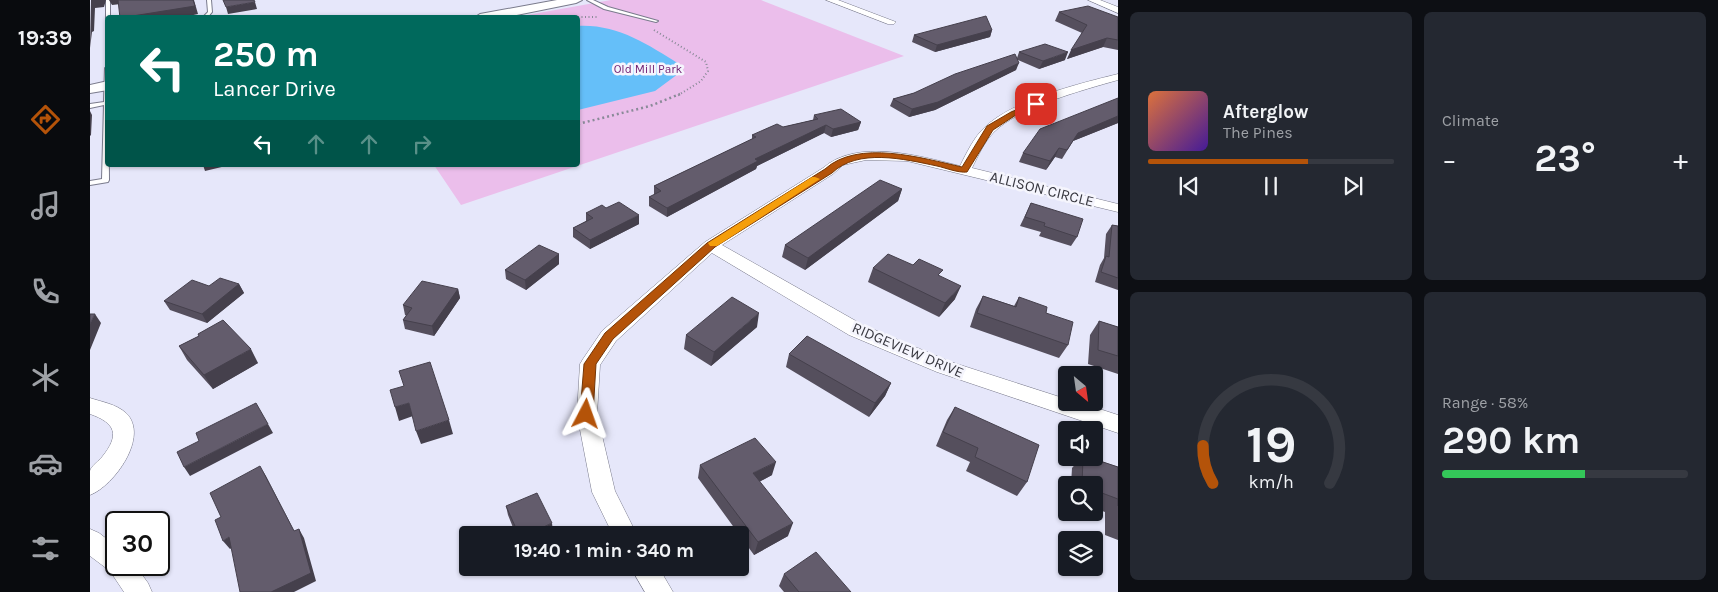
<!DOCTYPE html>
<html lang="en">
<head>
<meta charset="utf-8">
<style>
	:root { --surface:#171b24; --page:#242831; --text:#f1f3f6; --muted:#9ea1a6; --line:#363941; --accent:#b45309 }
	body { margin:0; font-family:Karla,sans-serif; background:var(--page); color:var(--text); height:100vh; display:flex; flex-direction:column; font-size:19px; white-space:nowrap }
	* { box-sizing:border-box; margin:0 }
	p { font-size:16px; color:var(--muted) }
	.icon { flex:none; width:28px; height:28px; fill:none; stroke:currentColor; stroke-width:2; stroke-linecap:round; stroke-linejoin:round }
	.map { position:relative; flex:1; overflow:hidden }
	.panel { display:flex; flex-direction:column; gap:12px; padding:12px; background:#0d0f14; width:600px }
	.panel>* { flex:none }
	.top-card { position:absolute; left:15px; top:15px; width:475px; height:152px; border-radius:5px; box-shadow:0 1px 4px #0004; background:#00695c; color:#fff; overflow:hidden }
	.needle { width:32px; rotate:151deg }
	.fabs { position:absolute; left:968px; top:366px; display:grid; gap:10px }
	.fabs a { display:grid; place-items:center; width:45px; height:45px; border-radius:5px; background:var(--surface); box-shadow:0 1px 4px #0004; font-size:25px }
	.speed { position:absolute; left:15px; top:511px; display:flex; gap:10px; font-size:25px; font-weight:700; text-align:center }
	.speed>* { display:grid; place-content:center; width:65px; height:65px; border-radius:50%; background:var(--surface); box-shadow:0 1px 4px #0004; line-height:1 }
	.speed .limit { border:2px solid #111; border-radius:8px; background:#fff; color:#111 }
	.pin { position:absolute; display:grid; place-items:center; width:42px; height:42px; color:#fff; margin:-21px; border-radius:10px; box-shadow:0 2px 8px #0006 }
	.me { position:absolute; width:55px; margin:-28px; rotate:4deg; stroke-linejoin:round; filter:drop-shadow(0 0 4px #0008) }
	.turn { display:flex; align-items:center; gap:18px; height:105px; padding:0 25px; font-size:22px }
	.turn .icon { width:65px; height:65px; stroke-width:2.5 }
	.turn b { display:block; font-size:35px; line-height:42px }
	.lanes { display:flex; align-items:center; height:48px; padding:0 25px; background:#0003; justify-content:center; gap:25px; direction:ltr }
	.lanes .off { opacity:.35 }
	.big { font-size:38px; font-weight:700; line-height:1.1 }
	.panel .card { flex:1; display:flex; flex-direction:column; justify-content:center; gap:8px; min-width:0; padding:0 18px; border-radius:8px; background:var(--page) }
	.panel .dial { align-items:center; gap:0 }
	.dial svg { height:130px; overflow:visible; fill:none; stroke:var(--line); stroke-width:7; stroke-linecap:round; text-anchor:middle }
	.dial text { fill:var(--text); stroke:none }
	.song { display:flex; align-items:center; gap:15px }
	.cover { width:60px; height:60px; border-radius:8px; background:linear-gradient(135deg,hsl(20 70% 55%),hsl(260 70% 35%)) }
	.played { height:5px; border-radius:2px; background:linear-gradient(90deg,var(--accent) 65%,var(--line) 65%) }
	.keys { display:flex; justify-content:space-around; direction:ltr }
	.heat { display:flex; justify-content:space-between; align-items:center; font-size:28px; direction:ltr }
	.charge { height:8px; border-radius:4px; background:linear-gradient(90deg,#34c759 58%,var(--line) 0) }
	.panel .tiles { flex:1; display:grid; gap:12px; grid-template-columns:repeat(2,1fr) }
	.trip { position:absolute; left:369px; top:526px; width:290px; height:50px; border-radius:5px; background:var(--surface); box-shadow:0 1px 4px #0004; font-weight:700; line-height:50px; text-align:center }
	main { display:flex; flex:1; min-height:0 }
	.menu { display:flex; flex-direction:column; width:90px; justify-content:space-around; align-items:center; background:#090b0e; color:var(--muted) }
	.menu .icon { width:35px; height:35px }
	.menu .on { color:var(--accent) }
	.menu b { font-size:22px; color:var(--text) }
	.map>svg:first-child { display:block }
</style>
</head>
<body>
<main>
<nav class="menu">
<b>19:39</b>
<svg class="icon on" aria-label="directions" viewBox="0 0 24 24"><path d="M12 3l9 9-9 9-9-9zM9 14v-3h6M13 9l2 2-2 2"/></svg>
<svg class="icon" aria-label="music" viewBox="0 0 24 24"><path d="M9 18V5l10-2v13"/><circle cx="6" cy="18" r="3"/><circle cx="16" cy="16" r="3"/></svg>
<svg class="icon" aria-label="phone" viewBox="0 0 24 24"><path d="M5 4h4l2 5-3 2q2 4 5 5l2-3 5 2v4C11 20 4 13 5 4z"/></svg>
<svg class="icon" aria-label="climate" viewBox="0 0 24 24"><path d="M12 3v18M4 7l16 10M4 17L20 7"/></svg>
<svg class="icon" aria-label="car" viewBox="0 0 24 24"><path d="M5 17H2v-5l4-1 3-4h7l3 4 3 1v5h-3M9 17h6M6 11h13"/><circle cx="7" cy="17" r="2"/><circle cx="17" cy="17" r="2"/></svg>
<svg class="icon" aria-label="filters" viewBox="0 0 24 24"><path d="M4 7h16M4 17h16"/><circle cx="9" cy="7" r="2"/><circle cx="15" cy="17" r="2"/></svg>
</nav>
<div class="map">
<svg width="1028" height="592" viewBox="0 0 1028 592">
	<rect width="100%" height="100%" fill="#e6e7fa"/>
	<path fill="#ebbeeb" d="M 521,0 L 671,0 L 814,56 L 371,205 L 344,165 L 488,165 L 488,18 L 426,17 Z"/>
	<path fill="#65bff9" d="M 488,26 C 527,24 557,44 589,64 L 592,67 L 592,71 L 565,91 L 488,110 Z"/>
	<g fill="none" stroke-linecap="round" stroke-linejoin="round">
		<g stroke="#7a7b8c" stroke-width="2">
			<path id="service" d="M 16,0 L 20,0 L 20,18 L 18,18 L 18,19 L 16,18 Z
				M 117,0 L 121,0 L 122,12 L 117,18 L 112,18 L 118,12 Z
				M 497,0 L 503,0 L 518,7 L 568,21 L 566,22 L 514,9 Z
				M 18,26 L 18,30 L 16,29 Z
				M 18,66 L 19,180 L 18,182 L 0,185 L 0,181 L 12,179 L 14,105 L 0,108 L 0,104 L 14,102 L 15,68 Z"/>
		</g>
		<g stroke="#7a7b8c" stroke-width="1">
			<path id="minor" d="M 736,0 L 748,0 L 806,22 L 804,24 L 798,24 Z
				M 998,0 L 1010,0 L 1028,7 L 1028,13 Z
				M 1028,74 L 1028,80 C 993,90 929,107 904,132 C 894,142 888,156 882,168 L 1028,204 L 1028,212 L 817,161 L 776,160 L 753,165 L 743,174 L 632,245 L 773,325 L 861,362 L 976,399 L 976,402 L 988,402 L 1028,415 L 1028,433 L 847,372 L 759,335 L 622,253 L 526,341 L 510,365 L 507,414 L 525,491 L 547,535 L 523,535 L 502,492 L 487,414 L 490,364 L 493,359 L 512,331 L 615,242 L 733,168 C 767,138 830,156 870,166 C 877,152 884,137 895,127 C 923,100 991,83 1028,74 Z
				M 0,398 C 12,402 26,404 36,413 C 60,436 24,486 0,495 C 0,488 0,478 0,471 C 1,466 9,461 12,457 C 30,435 26,423 0,414 Z
				M 0,529 L 9,533 L 26,546 L 26,565 L 45,565 L 58,583 L 62,592 L 34,592 L 20,571 L 0,556 Z
				M 541,568 L 569,568 L 583,592 L 555,592 Z"/>
		</g>
		<g stroke="#7a7b8c" stroke-width="2">
			<path id="tertiary" d="M 467,0 L 492,0 L 486,3 L 412,18 L 384,18 L 390,14 Z
				M 18,81 L 18,90 L 0,93 L 0,85 Z"/>
		</g>
		<path stroke="#8a8a98" stroke-width="2" stroke-dasharray="1 2.5" stroke-linecap="butt" d="M 474,17 L 508,17
			M 564,30 L 616,62 L 618,71 L 611,81 L 587,96"/>
		<path stroke="#8a8a98" stroke-width="2.5" stroke-dasharray="2 3" stroke-linecap="butt" d="M 488,124 L 560,106 L 590,94"/>
		<use href="#service" fill="#fff" fill-rule="evenodd"/>
		<use href="#minor" fill="#fff" fill-rule="evenodd"/>
		<use href="#tertiary" fill="#fff" fill-rule="evenodd"/>
	</g>
	<path fill="#554f5d" d="M 969,12 L 1028,17 L 1028,50 L 1013,47 L 977,59 L 992,33 L 965,21 Z
		M 902,30 L 900,37 L 845,52 L 822,42 L 824,35 Z
		M 929,52 L 975,60 L 949,69 L 928,60 L 926,70 L 845,110 L 819,117 L 800,106 L 803,99 L 824,93 L 927,58 Z
		M 1028,98 L 1028,123 L 983,141 L 972,159 L 965,157 L 956,170 L 929,162 L 933,153 Z
		M 724,115 L 771,122 L 768,130 L 741,137 L 734,133 L 667,166 L 666,169 L 577,217 L 559,206 L 559,197 L 564,195 L 564,186 L 662,139 L 662,135 L 693,127 L 723,120 Z
		M 812,189 L 808,201 L 715,270 L 692,257 L 695,245 Z
		M 941,203 L 987,237 L 981,246 L 949,236 L 951,232 L 930,226 Z
		M 516,208 L 549,224 L 500,249 L 483,237 L 483,228 L 496,221 L 496,213 Z
		M 1022,225 L 1028,226 L 1028,290 L 1005,282 L 1010,265 L 1014,258 L 1016,234 Z
		M 469,254 L 469,264 L 436,290 L 416,279 L 415,270 Z
		M 823,265 L 850,276 L 865,299 L 849,317 L 778,282 L 783,268 Z
		M 149,284 L 154,293 L 117,323 L 80,310 L 74,301 L 119,286 Z
		M 368,289 L 370,298 L 344,336 L 315,329 L 313,320 L 316,315 L 315,315 L 313,305 Z
		M 893,296 L 924,306 L 929,297 L 956,313 L 978,345 L 969,358 L 880,327 L 886,309 Z
		M 1009,321 L 1028,327 L 1028,374 L 998,364 L 1000,335 Z
		M 667,327 L 621,366 L 594,349 L 596,335 Z
		M 108,334 L 168,363 L 123,389 L 97,360 L 89,346 L 109,336 Z
		M 699,354 L 801,383 L 795,396 L 779,417 L 696,367 Z
		M 865,407 L 937,482 L 927,496 L 876,471 L 880,462 L 846,446 L 857,420 Z
		M 991,458 L 1001,458 L 1028,467 L 1028,540 L 1015,535 L 1015,512 L 1004,508 L 1004,485 L 981,485 L 982,468 Z
		M 610,465 L 682,475 L 669,482 L 698,536 L 664,555 L 608,478 Z
		M 416,506 L 463,532 L 458,535 L 426,535 L 418,515 Z
		M 694,574 L 761,592 L 694,592 L 689,586 Z"/>
	<path fill="#45404c" d="M 1,0 L 16,0 L 14,7 L 5,8 L 4,31 L 2,32 L 0,48 Z
		M 19,0 L 30,0 L 31,4 L 22,5 Z
		M 103,0 L 104,0 L 108,14 L 90,18 L 32,18 Z
		M 165,2 L 167,9 L 138,14 L 136,7 Z
		M 902,30 L 900,37 L 845,52 L 847,45 Z
		M 1017,38 L 1013,47 L 977,59 L 981,50 Z
		M 978,52 L 975,60 L 949,69 L 953,61 Z
		M 929,63 L 926,70 L 845,110 L 819,117 L 822,109 Z
		M 0,111 L 2,115 L 1,135 L 0,136 Z
		M 1028,116 L 1028,123 L 983,141 L 972,159 L 988,133 Z
		M 771,122 L 768,130 L 741,137 L 743,129 Z
		M 736,125 L 734,133 L 667,166 L 666,169 L 577,217 L 577,208 L 665,159 Z
		M 969,148 L 965,157 L 956,170 L 960,161 Z
		M 113,165 L 140,165 L 115,171 Z
		M 812,189 L 808,201 L 715,270 L 718,258 Z
		M 549,215 L 549,224 L 500,249 L 500,240 Z
		M 469,254 L 469,264 L 436,290 L 435,280 Z
		M 149,284 L 154,293 L 117,323 L 112,314 Z
		M 871,286 L 865,299 L 849,317 L 855,303 Z
		M 368,289 L 370,298 L 344,336 L 342,326 Z
		M 669,313 L 667,327 L 621,366 L 624,352 Z
		M 5,314 L 11,323 L 0,350 L 0,324 Z
		M 161,349 L 168,363 L 123,389 L 114,375 Z
		M 801,383 L 795,396 L 779,417 L 785,403 Z
		M 319,403 L 323,416 L 309,421 L 305,407 Z
		M 359,420 L 363,434 L 331,444 L 326,431 Z
		M 178,424 L 183,433 L 100,476 L 94,467 Z
		M 686,462 L 682,475 L 659,487 L 663,473 Z
		M 170,466 L 176,476 L 209,540 L 204,531 Z
		M 462,523 L 463,532 L 458,535 L 437,535 Z
		M 703,523 L 698,536 L 664,555 L 668,542 Z
		M 209,529 L 214,538 L 226,581 L 204,592 L 181,592 Z
		M 139,537 L 145,546 L 140,549 L 133,541 Z"/>
	<path fill="#635c6c" stroke="#45404c" d="M 28,0 L 103,0 L 105,6 L 30,18 Z
		M 133,0 L 164,0 L 165,2 L 136,7 Z
		M 998,6 L 1028,17 L 1028,40 L 1017,38 L 981,50 L 997,25 L 969,12 Z
		M 896,16 L 902,30 L 847,45 L 824,35 Z
		M 955,44 L 978,52 L 953,61 L 929,52 Z
		M 925,54 L 929,63 L 848,102 L 822,109 L 803,99 L 824,93 L 865,74 Z
		M 1028,98 L 1028,116 L 988,133 L 977,150 L 969,148 L 960,161 L 933,153 L 950,129 Z
		M 751,109 L 771,122 L 743,129 L 736,125 L 665,159 L 668,161 L 577,208 L 559,197 L 571,191 L 564,186 L 666,137 L 662,135 L 687,124 L 693,127 L 728,119 L 724,115 Z
		M 790,180 L 812,189 L 718,258 L 695,245 Z
		M 529,202 L 549,215 L 500,240 L 483,228 L 503,218 L 496,213 L 512,205 L 516,208 Z
		M 941,203 L 993,219 L 987,237 L 954,226 L 955,223 L 935,217 Z
		M 1022,225 L 1028,226 L 1028,278 L 1011,272 L 1016,256 L 1019,257 Z
		M 449,245 L 469,254 L 435,280 L 415,270 Z
		M 798,254 L 823,265 L 829,259 L 853,270 L 848,275 L 871,286 L 855,303 L 783,268 Z
		M 130,278 L 149,284 L 112,314 L 74,301 L 102,280 L 119,286 Z
		M 332,281 L 368,289 L 342,326 L 313,320 L 322,308 L 313,305 Z
		M 893,296 L 926,307 L 929,297 L 957,307 L 956,313 L 983,322 L 978,345 L 887,313 Z
		M 642,297 L 669,313 L 624,352 L 596,335 Z
		M 0,314 L 5,314 L 0,324 Z
		M 133,320 L 161,349 L 114,375 L 89,346 L 109,336 L 108,334 Z
		M 1009,321 L 1028,327 L 1028,356 L 1008,350 Z
		M 717,336 L 801,383 L 785,403 L 699,354 Z
		M 340,362 L 359,420 L 326,431 L 319,403 L 305,407 L 300,390 L 314,386 L 309,371 Z
		M 166,403 L 178,424 L 94,467 L 87,452 L 109,441 L 106,433 Z
		M 865,407 L 949,445 L 937,482 L 885,457 L 888,448 L 853,432 Z
		M 665,438 L 686,462 L 663,473 L 703,523 L 668,542 L 610,465 Z
		M 993,458 L 1001,458 L 1028,467 L 1028,506 L 1028,499 L 1004,490 L 1004,485 L 992,485 Z
		M 170,466 L 204,531 L 209,529 L 221,573 L 181,592 L 150,592 L 139,537 L 133,541 L 125,520 L 131,517 L 120,493 Z
		M 447,493 L 462,523 L 437,535 L 429,535 L 416,506 Z
		M 726,552 L 761,592 L 709,592 L 694,574 Z"/>
	<path fill="#b45309" stroke="#753606" d="M 946,102 L 950,104 L 949,106 L 926,115 L 903,130 L 877,172 C 868,173 856,168 847,166 C 814,159 768,148 742,173 L 625,247 L 523,339 L 506,364 L 503,414 L 501,418 L 496,419 L 492,418 L 490,414 L 494,364 L 515,333 L 617,243 L 735,169 C 768,139 832,158 872,167 L 897,126 L 921,112 Z"/>
	<path fill="#f59e0b" d="M 722,177 L 725,177 L 730,179 L 627,246 L 620,246 L 618,243 Z"/>
	<g text-anchor="middle" dominant-baseline="central" stroke-width="5" stroke-linejoin="round" paint-order="stroke">
		<g font-size="12" fill="#722374" stroke="#f5f5fd">
			<text x="558" y="69">Old Mill Park</text>
		</g>
		<g font-size="15" fill="#383840" stroke="#f5f5fd">
			<text transform="translate(952 189) rotate(14)">ALLISON CIRCLE</text>
			<text transform="translate(818 350) rotate(23)">RIDGEVIEW DRIVE</text>
		</g>
	</g>
</svg>
<div class="fabs">
<a><svg class="needle" viewBox="-14 -14 28 28"><path d="M0-13l5 13h-10z" fill="#e53935"/><path d="M0 13l5-13h-10z" fill="#9ea1a6"/></svg></a>
<a><svg class="icon" aria-label="sound" viewBox="0 0 24 24"><path d="M4 9h4l5-4v14l-5-4H4zM17 9q2 3 0 6"/></svg></a>
<a><svg class="icon" aria-label="search" viewBox="0 0 24 24"><circle cx="10" cy="10" r="6"/><path d="M15 15l6 6"/></svg></a>
<a><svg class="icon" aria-label="layers" viewBox="0 0 24 24"><path d="M12 4l9 5-9 5-9-5zM3 14l9 5 9-5"/></svg></a>
</div>
<div class="speed"><div class="limit">30</div></div>
<div class="pin" style="left:946px;top:104px;background:#d93025"><svg class="icon" aria-label="arrive" viewBox="0 0 24 24"><path d="M6 21V4h12l-3 4 3 4H6"/></svg></div>
<svg class="me" style="left:496px;top:414px" viewBox="-20 -20 40 40"><path d="M0-17L14 15 0 8-14 15z" fill="#b45309" stroke="#fff" stroke-width="4"/></svg>
<div class="trip">19:40 · 1 min · 340 m</div>
<div class="top-card">
<div class="turn"><svg class="icon" aria-label="left" viewBox="0 0 24 24"><path d="M17 20v-9H6M10 6l-5 5 5 5"/></svg><div><b>250 m</b>Lancer Drive</div></div>
<div class="lanes"><svg class="icon" aria-label="left" viewBox="0 0 24 24"><path d="M17 20v-9H6M10 6l-5 5 5 5"/></svg><svg class="icon off" aria-label="ahead" viewBox="0 0 24 24"><path d="M12 20V5M6 11l6-6 6 6"/></svg><svg class="icon off" aria-label="ahead" viewBox="0 0 24 24"><path d="M12 20V5M6 11l6-6 6 6"/></svg><svg class="icon off" aria-label="right" viewBox="0 0 24 24"><path d="M7 20v-9h11M14 6l5 5-5 5"/></svg></div>
</div>
</div>
<section class="panel">
<div class="tiles">
<div class="card">
<div class="song"><i class="cover"></i><div><b>Afterglow</b><p>The Pines</p></div></div>
<div class="played"></div>
<div class="keys"><svg class="icon" aria-label="previous" viewBox="0 0 24 24"><path d="M18 5L8 12l10 7zM5 5v14"/></svg><svg class="icon" aria-label="pause" viewBox="0 0 24 24"><path d="M8 5v14M16 5v14"/></svg><svg class="icon" aria-label="next" viewBox="0 0 24 24"><path d="M6 5l10 7-10 7zM19 5v14"/></svg></div>
</div>
<div class="card"><p>Climate</p>
<div class="heat"><a>−</a><b class="big">23°</b><a>+</a></div>
</div>
<div class="card dial"><svg viewBox="0 0 100 80">
<path d="M14 69A42 42 0 1 1 86 69"/>
<path d="M14 69A42 42 0 0 1 8 46" stroke="#b45309"/>
<text x="50" y="56" font-size="32" font-weight="700">19</text>
<text x="50" y="72" font-size="11">km/h</text>
</svg></div>
<div class="card"><p>Range · 58%</p><b class="big">290 km</b><div class="charge"></div></div>
</div>
</section>
</main>
</body>
</html>
